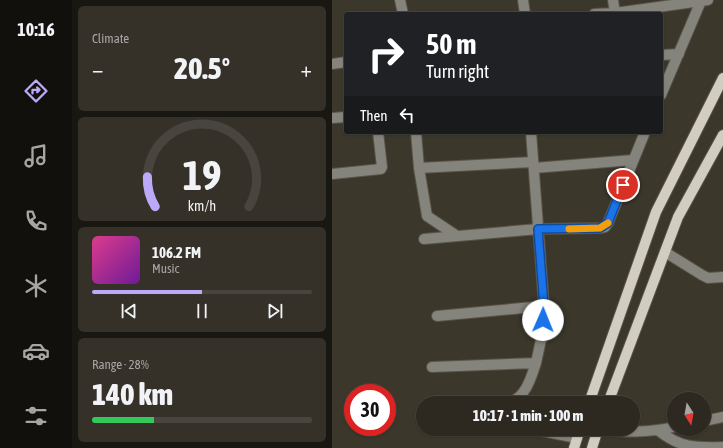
<!DOCTYPE html>
<html lang="en">
<head>
<meta charset="utf-8">
<style>
	:root { --surface:#2d2920; --page:#353129; --text:#f1f3f6; --muted:#a7a6a5; --line:#48453e; --accent:#baaaf7 }
	body { margin:0; font-family:"Asap Condensed",sans-serif; background:var(--page); color:var(--text); height:100vh; display:flex; flex-direction:column; font-size:15px; white-space:nowrap }
	* { box-sizing:border-box; margin:0 }
	p { font-size:13px; color:var(--muted) }
	.icon { flex:none; width:22px; height:22px; fill:none; stroke:currentColor; stroke-width:2; stroke-linecap:round; stroke-linejoin:round }
	.map { position:relative; flex:1; overflow:hidden }
	.details { display:flex; flex-direction:column; gap:6px; padding:6px; background:#191712; width:260px }
	.details>* { flex:none }
	.hud { position:absolute; left:12px; top:12px; width:319px; height:122px; border-radius:4px; box-shadow:0 1px 3px #0004,0 0 0 1px var(--line); background:#202124; color:#fff; overflow:hidden }
	.needle { width:26px; rotate:169deg }
	.tools { position:absolute; left:335px; top:392px; display:grid; gap:8px }
	.tools a { display:grid; place-items:center; width:44px; height:44px; border-radius:50%; background:var(--surface); box-shadow:0 1px 3px #0004,0 0 0 1px var(--line); font-size:20px }
	.speed { position:absolute; left:12px; top:384px; display:flex; gap:8px; font-size:20px; font-weight:700; text-align:center }
	.speed>* { display:grid; place-content:center; width:52px; height:52px; border-radius:50%; background:var(--surface); box-shadow:0 1px 3px #0004,0 0 0 1px var(--line); line-height:1 }
	.speed .limit { border:6px solid #d22; background:#fff; color:#111 }
	.pin { position:absolute; display:grid; place-items:center; width:34px; height:34px; color:#fff; margin:-17px; border:2px solid #fff; border-radius:50%; box-shadow:0 1px 4px #0007 }
	.me { position:absolute; width:44px; margin:-22px; rotate:1deg; stroke-linejoin:round; filter:drop-shadow(0 0 3px #0008) }
	.turn { display:flex; align-items:center; gap:14px; height:84px; padding:0 16px; font-size:18px }
	.turn .icon { width:52px; height:52px; stroke-width:2.5 }
	.turn b { display:block; font-size:28px; line-height:34px }
	.then { display:flex; align-items:center; height:38px; padding:0 16px; background:#0003; gap:8px; font-size:15px }
	.big { font-size:30px; font-weight:800; line-height:1.1 }
	.details .card { flex:1; display:flex; flex-direction:column; justify-content:center; gap:6px; min-width:0; padding:0 14px; border-radius:6px; background:var(--page) }
	.details .dial { align-items:center; gap:0 }
	.dial svg { height:104px; overflow:visible; fill:none; stroke:var(--line); stroke-width:7; stroke-linecap:round; text-anchor:middle }
	.dial text { fill:var(--text); stroke:none }
	.song { display:flex; align-items:center; gap:12px }
	.cover { width:48px; height:48px; border-radius:6px; background:linear-gradient(135deg,hsl(330 70% 55%),hsl(280 70% 35%)) }
	.played { height:4px; border-radius:2px; background:linear-gradient(90deg,var(--accent) 50%,var(--line) 50%) }
	.keys { display:flex; justify-content:space-around; direction:ltr }
	.heat { display:flex; justify-content:space-between; align-items:center; font-size:22px; direction:ltr }
	.charge { height:6px; border-radius:3px; background:linear-gradient(90deg,#34c759 28%,var(--line) 0) }
	.trip { position:absolute; left:84px; top:396px; width:224px; height:40px; border-radius:20px; background:var(--surface); box-shadow:0 1px 3px #0004,0 0 0 1px var(--line); font-weight:800; line-height:40px; text-align:center }
	main { display:flex; flex:1; min-height:0 }
	.tabs { display:flex; flex-direction:column; width:72px; justify-content:space-around; align-items:center; background:#12100d; color:var(--muted) }
	.tabs .icon { width:28px; height:28px }
	.tabs .active { color:var(--accent) }
	.tabs b { font-size:18px; color:var(--text) }
	.map>svg:first-child { display:block }
</style>
</head>
<body>
<main>
<nav class="tabs">
<b>10:16</b>
<svg class="icon active" aria-label="directions" viewBox="0 0 24 24"><path d="M12 3l9 9-9 9-9-9zM9 14v-3h6M13 9l2 2-2 2"/></svg>
<svg class="icon" aria-label="music" viewBox="0 0 24 24"><path d="M9 18V5l10-2v13"/><circle cx="6" cy="18" r="3"/><circle cx="16" cy="16" r="3"/></svg>
<svg class="icon" aria-label="phone" viewBox="0 0 24 24"><path d="M5 4h4l2 5-3 2q2 4 5 5l2-3 5 2v4C11 20 4 13 5 4z"/></svg>
<svg class="icon" aria-label="climate" viewBox="0 0 24 24"><path d="M12 3v18M4 7l16 10M4 17L20 7"/></svg>
<svg class="icon" aria-label="car" viewBox="0 0 24 24"><path d="M5 17H2v-5l4-1 3-4h7l3 4 3 1v5h-3M9 17h6M6 11h13"/><circle cx="7" cy="17" r="2"/><circle cx="17" cy="17" r="2"/></svg>
<svg class="icon" aria-label="filters" viewBox="0 0 24 24"><path d="M4 7h16M4 17h16"/><circle cx="9" cy="7" r="2"/><circle cx="15" cy="17" r="2"/></svg>
</nav>
<section class="details">
<div class="card"><p>Climate</p>
<div class="heat"><a>−</a><b class="big">20.5°</b><a>+</a></div>
</div>
<div class="card dial"><svg viewBox="0 0 100 80">
<path d="M14 69A42 42 0 1 1 86 69"/>
<path d="M14 69A42 42 0 0 1 8 46" stroke="#baaaf7"/>
<text x="50" y="56" font-size="32" font-weight="700">19</text>
<text x="50" y="72" font-size="11">km/h</text>
</svg></div>
<div class="card">
<div class="song"><i class="cover"></i><div><b>106.2 FM</b><p>Music</p></div></div>
<div class="played"></div>
<div class="keys"><svg class="icon" aria-label="previous" viewBox="0 0 24 24"><path d="M18 5L8 12l10 7zM5 5v14"/></svg><svg class="icon" aria-label="pause" viewBox="0 0 24 24"><path d="M8 5v14M16 5v14"/></svg><svg class="icon" aria-label="next" viewBox="0 0 24 24"><path d="M6 5l10 7-10 7zM19 5v14"/></svg></div>
</div>
<div class="card"><p>Range · 28%</p><b class="big">140 km</b><div class="charge"></div></div>
</section>
<div class="map">
<svg width="391" height="448" viewBox="0 0 391 448">
	<rect width="100%" height="100%" fill="#3c372b"/>
	<g fill="none" stroke-linecap="round" stroke-linejoin="round">
		<g stroke="#585348" stroke-width="12">
			<path id="minor" d="M 68,0 L 71,14
				M 191,0 L 193,14
				M 281,0 L 283,13
				M 262,14 L 283,13 L 376,0
				M 329,55 L 347,54
				M 0,64 L 14,62
				M 329,95 L 369,1
				M 0,118 L 14,117
				M 84,132 L 87,168 L 201,162
				M 87,168 L 95,216 L 125,236
				M 202,168 L 301,160
				M 0,174 L 49,169 L 50,167 L 46,132
				M 92,239 L 206,229 L 268,228 L 273,227 L 276,223 L 313,132
				M 333,252 L 370,275 L 376,278 L 391,277
				M 105,316 L 212,306
				M 100,367 L 204,363 L 210,335 L 212,306 L 199,132
				M 177,403 C 194,397 199,378 204,363
				M 372,421 L 391,417
				M 200,429 L 245,438
				M 266,430 C 292,432 316,433 342,427
				M 327,431 C 349,448 363,448 391,447"/>
		</g>
		<g stroke="#585348" stroke-width="12">
			<path id="major" d="M 257,403 L 324,212 L 391,78
				M 276,403 L 346,217 L 391,135
				M 242,448 L 248,429
				M 260,448 L 266,429"/>
		</g>
		<use href="#minor" stroke="#84837c" stroke-width="10"/>
		<use href="#major" stroke="#d1cdc0" stroke-width="10"/>
	</g>
	<g fill="none" stroke-linecap="round" stroke-linejoin="round">
		<g stroke="#114b97" stroke-width="10">
			<path id="route" d="M 211,320 L 212,306 L 206,229 L 268,228 L 276,223 L 291,185"/>
		</g>
		<use href="#route" stroke="#1a73e8" stroke-width="7"/>
		<path stroke="#f59e0b" stroke-width="7" d="M 237,229 L 268,228 L 276,223"/>
	</g>
</svg>
<div class="tools">
<a><svg class="needle" viewBox="-14 -14 28 28"><path d="M0-13l5 13h-10z" fill="#e53935"/><path d="M0 13l5-13h-10z" fill="#a7a6a5"/></svg></a>
</div>
<div class="speed"><div class="limit">30</div></div>
<div class="pin" style="left:291px;top:185px;background:#d93025"><svg class="icon" aria-label="arrive" viewBox="0 0 24 24"><path d="M6 21V4h12l-3 4 3 4H6"/></svg></div>
<svg class="me" style="left:211px;top:320px" viewBox="-20 -20 40 40"><circle r="19" fill="#fff"/><path d="M0-13L10 11 0 6-10 11z" fill="#1a73e8"/></svg>
<div class="trip">10:17 · 1 min · 100 m</div>
<div class="hud">
<div class="turn"><svg class="icon" aria-label="right" viewBox="0 0 24 24"><path d="M7 20v-9h11M14 6l5 5-5 5"/></svg><div><b>50 m</b>Turn right</div></div>
<div class="then">Then<svg class="icon" aria-label="left" viewBox="0 0 24 24"><path d="M17 20v-9H6M10 6l-5 5 5 5"/></svg></div>
</div>
</div>
</main>
</body>
</html>
